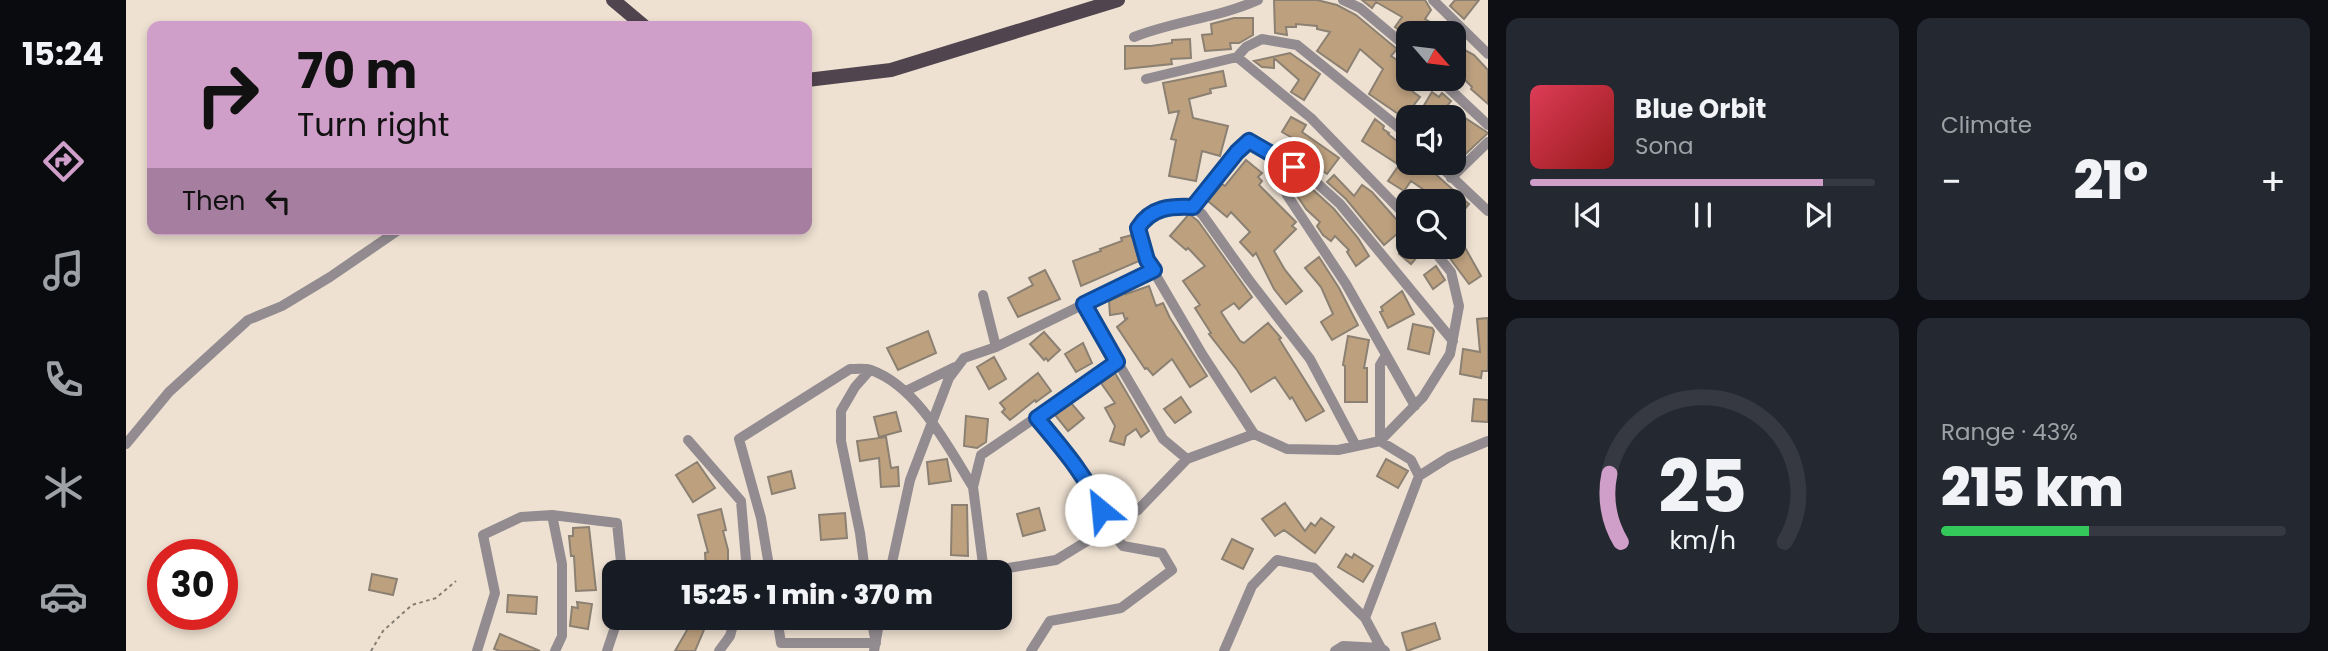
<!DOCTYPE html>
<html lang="en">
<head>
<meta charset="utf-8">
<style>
	:root { --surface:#171b24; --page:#242831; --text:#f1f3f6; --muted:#9ea1a6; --line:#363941; --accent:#cf9ec9 }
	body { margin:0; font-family:Poppins,sans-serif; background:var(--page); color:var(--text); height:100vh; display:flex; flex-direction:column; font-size:26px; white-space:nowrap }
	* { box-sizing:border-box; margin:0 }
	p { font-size:23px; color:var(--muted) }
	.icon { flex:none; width:38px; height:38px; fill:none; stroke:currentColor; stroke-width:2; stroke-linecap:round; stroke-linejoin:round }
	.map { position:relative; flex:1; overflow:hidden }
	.panel { display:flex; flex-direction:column; gap:18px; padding:18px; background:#0d0f14; width:840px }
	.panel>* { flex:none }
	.top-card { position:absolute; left:21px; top:21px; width:665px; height:214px; border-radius:14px; box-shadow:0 4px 10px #0003; background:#cf9ec9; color:#111; overflow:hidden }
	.needle { width:46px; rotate:118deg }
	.tools { position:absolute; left:1270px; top:21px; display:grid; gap:14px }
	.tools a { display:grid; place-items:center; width:70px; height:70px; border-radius:14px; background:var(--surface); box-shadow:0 4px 10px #0003; font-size:35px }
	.speed { position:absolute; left:21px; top:539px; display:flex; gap:14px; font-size:35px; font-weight:700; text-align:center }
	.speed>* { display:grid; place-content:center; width:91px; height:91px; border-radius:50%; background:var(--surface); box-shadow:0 4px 10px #0003; line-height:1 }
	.speed .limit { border:10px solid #d22; background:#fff; color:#111 }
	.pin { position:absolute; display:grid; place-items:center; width:60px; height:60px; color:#fff; margin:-30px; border:4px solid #fff; border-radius:50%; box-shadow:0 2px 7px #0007 }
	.me { position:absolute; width:77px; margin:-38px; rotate:332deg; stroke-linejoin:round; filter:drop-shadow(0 0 5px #0008) }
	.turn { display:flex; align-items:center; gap:24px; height:147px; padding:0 35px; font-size:32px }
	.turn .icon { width:91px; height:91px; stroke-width:2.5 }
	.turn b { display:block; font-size:49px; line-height:60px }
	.then { display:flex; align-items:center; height:66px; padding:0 35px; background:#0003; gap:14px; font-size:26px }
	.big { font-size:52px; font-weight:800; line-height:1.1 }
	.panel .card { flex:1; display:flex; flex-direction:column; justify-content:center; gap:10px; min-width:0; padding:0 24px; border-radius:14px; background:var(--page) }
	.panel .dial { align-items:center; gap:0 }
	.dial svg { height:182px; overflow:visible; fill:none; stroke:var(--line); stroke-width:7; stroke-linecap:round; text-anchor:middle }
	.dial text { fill:var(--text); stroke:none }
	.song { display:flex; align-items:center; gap:21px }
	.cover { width:84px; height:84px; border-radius:10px; background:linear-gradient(135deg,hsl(350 70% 55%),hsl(0 70% 35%)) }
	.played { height:7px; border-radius:4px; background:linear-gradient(90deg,var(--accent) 85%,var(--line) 85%) }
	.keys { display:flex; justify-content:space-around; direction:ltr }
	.heat { display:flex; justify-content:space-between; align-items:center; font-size:38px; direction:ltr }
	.charge { height:10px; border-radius:5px; background:linear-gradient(90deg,#34c759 43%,var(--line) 0) }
	.panel .tiles { flex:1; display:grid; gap:18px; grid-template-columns:repeat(2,1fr) }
	.trip { position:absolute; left:476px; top:560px; width:410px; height:70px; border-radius:14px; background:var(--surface); box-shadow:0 4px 10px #0003; font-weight:800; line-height:70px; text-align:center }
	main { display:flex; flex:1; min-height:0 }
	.tab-bar { display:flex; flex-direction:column; width:126px; justify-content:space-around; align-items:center; background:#090b0e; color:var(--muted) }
	.tab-bar .icon { width:49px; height:49px }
	.tab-bar .selected { color:var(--accent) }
	.tab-bar b { font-size:32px; color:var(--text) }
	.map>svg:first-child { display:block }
</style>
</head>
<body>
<main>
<nav class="tab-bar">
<b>15:24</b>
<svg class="icon selected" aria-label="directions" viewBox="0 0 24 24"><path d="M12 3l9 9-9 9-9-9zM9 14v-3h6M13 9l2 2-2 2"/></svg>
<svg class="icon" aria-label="music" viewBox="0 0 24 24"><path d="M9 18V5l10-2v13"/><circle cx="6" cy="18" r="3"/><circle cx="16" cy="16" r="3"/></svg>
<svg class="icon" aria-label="phone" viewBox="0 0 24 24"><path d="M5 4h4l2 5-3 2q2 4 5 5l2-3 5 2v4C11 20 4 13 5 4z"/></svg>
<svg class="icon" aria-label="climate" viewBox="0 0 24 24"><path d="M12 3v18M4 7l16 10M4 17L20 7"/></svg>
<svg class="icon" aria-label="car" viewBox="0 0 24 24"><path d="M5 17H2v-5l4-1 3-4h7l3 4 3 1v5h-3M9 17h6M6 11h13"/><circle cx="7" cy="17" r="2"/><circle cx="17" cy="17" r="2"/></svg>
</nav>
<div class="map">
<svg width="1362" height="651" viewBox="0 0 1362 651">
	<rect width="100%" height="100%" fill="#eee1d2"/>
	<path fill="#bda17f" stroke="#8b8072" stroke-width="2" d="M 1148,0 L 1191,0 L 1211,5 L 1230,15 L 1271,49 L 1265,56 L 1283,68 L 1283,80 L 1279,86 L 1294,97 L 1278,118 L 1243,94 L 1257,69 L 1234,49 L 1221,72 L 1191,51 L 1204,32 L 1191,29 L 1191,26 L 1170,24 L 1170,27 L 1160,27 L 1161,35 L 1149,33 Z
		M 1236,0 L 1299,0 L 1305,10 L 1299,19 L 1323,33 L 1287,33 L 1279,28 L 1276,32 L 1269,27 L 1276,17 L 1250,2 L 1246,8 Z
		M 1329,0 L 1353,0 L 1338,19 L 1324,6 Z
		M 1108,18 L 1127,18 L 1127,35 L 1113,43 L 1104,43 L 1105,49 L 1079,51 L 1076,35 L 1086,34 L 1085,24 Z
		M 1064,39 L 1065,58 L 1045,59 L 1046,64 L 999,69 L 999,46 L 1025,46 L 1046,43 L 1046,40 Z
		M 1328,44 L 1348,55 L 1362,70 L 1362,104 L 1345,89 L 1346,87 L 1328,69 Z
		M 1164,53 L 1194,74 L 1178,100 L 1165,92 L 1173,80 L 1148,58 L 1148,68 L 1136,67 L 1128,61 Z
		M 1097,71 L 1100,86 L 1084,89 L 1085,93 L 1063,99 L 1067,118 L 1102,126 L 1094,156 L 1076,151 L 1070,181 L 1043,176 L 1050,140 L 1045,139 L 1053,111 L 1043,113 L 1037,83 Z
		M 1306,92 L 1313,97 L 1316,93 L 1325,101 L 1321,106 L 1362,133 L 1330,163 L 1328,155 L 1335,147 L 1330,142 L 1334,138 L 1328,135 L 1328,117 L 1314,117 L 1297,107 Z
		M 1165,117 L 1180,125 L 1176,132 L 1213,158 L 1201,174 L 1170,153 L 1173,142 L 1156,132 Z
		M 1249,119 L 1258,126 L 1257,129 L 1263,133 L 1262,134 L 1276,145 L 1278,142 L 1283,144 L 1283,163 L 1297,163 L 1343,204 L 1334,215 L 1328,211 L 1328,201 L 1316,201 L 1303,190 L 1301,192 L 1285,181 L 1278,191 L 1262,181 L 1273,165 L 1236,141 Z
		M 1120,160 L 1136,173 L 1132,177 L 1136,181 L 1133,185 L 1170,222 L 1166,226 L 1170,229 L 1148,251 L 1159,270 L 1176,291 L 1160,304 L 1148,289 L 1130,253 L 1127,256 L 1114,242 L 1124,232 L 1105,212 L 1101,217 L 1082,201 L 1096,184 L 1099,186 Z
		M 1208,175 L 1228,196 L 1236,185 L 1246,192 L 1278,228 L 1258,245 L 1220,199 L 1201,182 Z
		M 1177,187 L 1183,192 L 1186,189 L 1208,209 L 1232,238 L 1243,256 L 1230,266 L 1221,252 L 1223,250 L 1209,236 L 1205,241 L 1197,235 L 1191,226 L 1194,222 L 1180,209 L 1170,194 Z
		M 1063,214 L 1072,221 L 1126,297 L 1113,309 L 1108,303 L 1095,312 L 1114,341 L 1118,343 L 1142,323 L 1155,338 L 1153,339 L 1198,411 L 1180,421 L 1166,397 L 1164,399 L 1149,377 L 1125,392 L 1111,370 L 1083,334 L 1085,333 L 1069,308 L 1074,305 L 1057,281 L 1079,266 L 1062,248 L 1060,250 L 1044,236 Z
		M 1006,235 L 1013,261 L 955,286 L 947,261 L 975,251 L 974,249 L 996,241 L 995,238 Z
		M 1337,244 L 1355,276 L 1343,284 L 1323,257 L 1325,255 L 1323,252 Z
		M 1279,247 L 1297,247 L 1298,249 L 1285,264 L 1273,254 Z
		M 1193,257 L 1213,288 L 1232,325 L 1206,340 L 1195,322 L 1207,314 L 1195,287 L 1179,268 Z
		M 1310,266 L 1319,280 L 1307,289 L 1298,275 Z
		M 919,270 L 934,299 L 892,317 L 882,298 L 907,285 L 903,278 Z
		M 1023,286 L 1030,306 L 1037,303 L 1044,318 L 1081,376 L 1064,387 L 1046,359 L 1027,375 L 1021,368 L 1019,369 L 991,327 L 1002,318 L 999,319 L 997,313 L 984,315 L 983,301 L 1000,293 L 1000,294 Z
		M 1276,291 L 1288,314 L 1262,328 L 1254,312 L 1257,311 L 1255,307 Z
		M 1362,318 L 1362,371 L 1356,371 L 1355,378 L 1334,374 L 1337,349 L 1354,352 L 1351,319 Z
		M 1287,324 L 1306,328 L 1308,331 L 1303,354 L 1282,349 Z
		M 802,331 L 810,353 L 772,370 L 761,348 Z
		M 918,332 L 934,350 L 922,361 L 920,358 L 918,360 L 904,344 Z
		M 1222,336 L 1243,340 L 1238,368 L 1241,368 L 1241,402 L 1219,402 L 1219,366 L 1217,365 Z
		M 957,343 L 966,363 L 950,372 L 939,354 Z
		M 868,357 L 880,379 L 863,389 L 851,367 Z
		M 912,373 L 925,391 L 910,402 L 909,400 L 884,420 L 876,412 L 879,409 L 874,403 Z
		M 989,373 L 1023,431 L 1015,437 L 1010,429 L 1000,436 L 998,445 L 984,441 L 989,426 L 979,408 L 989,403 L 975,383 Z
		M 1055,397 L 1065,412 L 1049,423 L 1038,409 Z
		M 1348,399 L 1362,400 L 1362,422 L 1346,421 Z
		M 945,403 L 958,418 L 942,431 L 929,415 Z
		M 770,412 L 775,431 L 753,437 L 748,417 Z
		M 840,416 L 862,419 L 860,442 L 851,448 L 838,446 Z
		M 760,437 L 765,468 L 772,467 L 773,486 L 755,487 L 753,458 L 734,461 L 731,441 Z
		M 821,459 L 825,481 L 803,484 L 801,462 Z
		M 1260,459 L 1282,471 L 1272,488 L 1251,476 Z
		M 571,462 L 589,488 L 567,502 L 550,475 Z
		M 665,471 L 669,488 L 646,494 L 642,477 Z
		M 1159,503 L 1179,531 L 1185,523 L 1189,526 L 1195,518 L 1208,527 L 1189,553 L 1158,530 L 1149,536 L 1136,519 Z
		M 826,505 L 841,505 L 842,556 L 825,555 Z
		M 913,508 L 919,530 L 897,536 L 891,514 Z
		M 595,509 L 600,530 L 597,531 L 602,550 L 602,572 L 580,572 L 579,553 L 582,552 L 572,515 Z
		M 719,513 L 721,538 L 695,540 L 693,515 Z
		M 463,527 L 470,590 L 450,591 L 448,556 L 445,556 L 443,536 L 447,536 L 447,528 Z
		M 1106,539 L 1127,549 L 1117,569 L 1096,559 Z
		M 1220,554 L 1226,558 L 1228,554 L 1247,566 L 1237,582 L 1212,567 Z
		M 246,574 L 271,579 L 267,595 L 243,590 Z
		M 382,595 L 411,597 L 410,614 L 381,612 Z
		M 451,602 L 466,604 L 462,629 L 444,626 L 446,607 L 452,608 Z
		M 568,618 L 583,618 L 569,651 L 549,651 Z
		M 1309,623 L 1314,639 L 1281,651 L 1276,633 Z
		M 374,634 L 414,651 L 374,651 L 368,649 Z"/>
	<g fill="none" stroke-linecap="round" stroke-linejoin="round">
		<path stroke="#867d73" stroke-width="2" stroke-dasharray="3.5 3.5" stroke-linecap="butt" d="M 245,651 L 257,631 L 286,605 L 310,598 L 330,581"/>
		<path stroke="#928c91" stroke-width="10" d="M 1217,0 L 1234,8 L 1283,49
			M 1307,0 L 1362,54
			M 1008,37 C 1048,21 1092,18 1132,0
			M 1111,57 L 1185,118 L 1283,219
			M 1020,79 L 1111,57 L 1120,47 L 1136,39 L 1171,45 L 1283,136
			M 1313,79 L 1362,125
			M 1311,163 L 1362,211
			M 1325,178 L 1362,142
			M 1067,207 L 1111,152 L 1123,141 L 1140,151
			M 857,295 L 870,347 L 1028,270
			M 780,391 L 829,367
			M 1289,406 L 1220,284 L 1161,195 L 1140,151 L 1182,175 L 1214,204 L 1327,341
			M 562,440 L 615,501 L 621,572
			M 1254,441 L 1297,397 L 1324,354 L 1333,306 L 1325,272 L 1305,247
			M 1254,441 L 1254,365 L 1260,355
			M 0,444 L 43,392 L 122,320 L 156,306 L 204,277 L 274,229
			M 1230,446 L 1184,359 L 1123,280 L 1076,214 C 1073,212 1071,208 1067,207 C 1049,199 1022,212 1012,228 L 1021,260 L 1076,354 L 1128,434 L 1161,449 L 1212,450 L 1254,441 L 1285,460 L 1293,476 L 1239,618 L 1255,648 L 1259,651
			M 1061,459 L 1128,434
			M 1293,476 L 1323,457 L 1362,441
			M 426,515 L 491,523 L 496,572
			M 644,572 L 635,518 L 613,439 L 724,369 C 730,369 739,368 745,370 C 792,387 822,447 847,487
			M 739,572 L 734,533 L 715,441 L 715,411 L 729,387 L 744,370
			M 764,572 L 784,480 L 823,378 L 838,358 L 870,347
			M 858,572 L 847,487 L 855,455 L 991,362
			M 859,572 L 930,560 L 1012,510 L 1061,459 L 1037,439 L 958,305
			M 651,618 L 655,643 L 750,643 L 745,618
			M 351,651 L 369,593 L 357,535 L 395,517 L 426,515 L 436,564 L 436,636 L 429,651
			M 481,651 L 492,618
			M 593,651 L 604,636 L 609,618
			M 748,651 L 754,618
			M 905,651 L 924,621 L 995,608 L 1046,570 L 1036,553 L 997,546 L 983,529 L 967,492 L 942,455 L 911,418
			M 1098,651 L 1126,586 L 1151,560 L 1188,568 L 1239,618
			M 1209,651 L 1217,646 L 1255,648"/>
		<path stroke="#50454e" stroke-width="14" d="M 487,0 L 518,26
			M 681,80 L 765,70 L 992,0"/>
	</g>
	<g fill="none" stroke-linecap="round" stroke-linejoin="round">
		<g stroke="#114b97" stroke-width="18">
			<path id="route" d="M 975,510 C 960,475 935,447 911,418 L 991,362 L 958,304 L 1028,270 L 1021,260 L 1012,228 C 1025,207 1045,206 1067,207 L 1111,152 L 1123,141 L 1168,167"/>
		</g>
		<use href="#route" stroke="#1a73e8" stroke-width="12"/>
	</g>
</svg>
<div class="tools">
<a><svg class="needle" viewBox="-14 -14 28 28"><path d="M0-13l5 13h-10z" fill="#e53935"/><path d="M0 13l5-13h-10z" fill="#9ea1a6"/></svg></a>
<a><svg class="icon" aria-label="sound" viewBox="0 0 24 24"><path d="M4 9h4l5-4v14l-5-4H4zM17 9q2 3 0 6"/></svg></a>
<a><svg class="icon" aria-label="search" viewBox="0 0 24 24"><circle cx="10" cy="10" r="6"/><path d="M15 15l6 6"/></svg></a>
</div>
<div class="speed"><div class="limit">30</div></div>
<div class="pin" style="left:1168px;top:167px;background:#d93025"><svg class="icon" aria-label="arrive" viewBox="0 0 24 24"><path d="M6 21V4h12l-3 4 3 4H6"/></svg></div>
<svg class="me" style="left:975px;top:510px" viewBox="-20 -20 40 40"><circle r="19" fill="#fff"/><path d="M0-13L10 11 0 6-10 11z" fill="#1a73e8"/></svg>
<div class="trip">15:25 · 1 min · 370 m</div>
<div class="top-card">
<div class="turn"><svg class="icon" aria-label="right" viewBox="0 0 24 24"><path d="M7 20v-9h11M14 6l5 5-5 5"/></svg><div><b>70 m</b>Turn right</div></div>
<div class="then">Then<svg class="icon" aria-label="left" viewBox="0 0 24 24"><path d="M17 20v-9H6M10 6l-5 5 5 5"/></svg></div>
</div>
</div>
<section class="panel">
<div class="tiles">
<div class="card">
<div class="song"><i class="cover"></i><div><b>Blue Orbit</b><p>Sona</p></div></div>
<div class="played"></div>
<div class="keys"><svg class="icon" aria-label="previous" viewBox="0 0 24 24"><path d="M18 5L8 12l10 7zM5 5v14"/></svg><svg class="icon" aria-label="pause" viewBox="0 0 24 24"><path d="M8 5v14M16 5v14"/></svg><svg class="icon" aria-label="next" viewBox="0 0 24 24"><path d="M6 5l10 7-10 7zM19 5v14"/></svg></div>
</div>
<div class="card"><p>Climate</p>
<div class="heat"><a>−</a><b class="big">21°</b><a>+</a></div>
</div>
<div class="card dial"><svg viewBox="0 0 100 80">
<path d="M14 69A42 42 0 1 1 86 69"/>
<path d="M14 69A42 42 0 0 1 9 39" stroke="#cf9ec9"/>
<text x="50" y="56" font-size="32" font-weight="700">25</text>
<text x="50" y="72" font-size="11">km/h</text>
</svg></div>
<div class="card"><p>Range · 43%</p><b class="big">215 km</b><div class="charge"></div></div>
</div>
</section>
</main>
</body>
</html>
